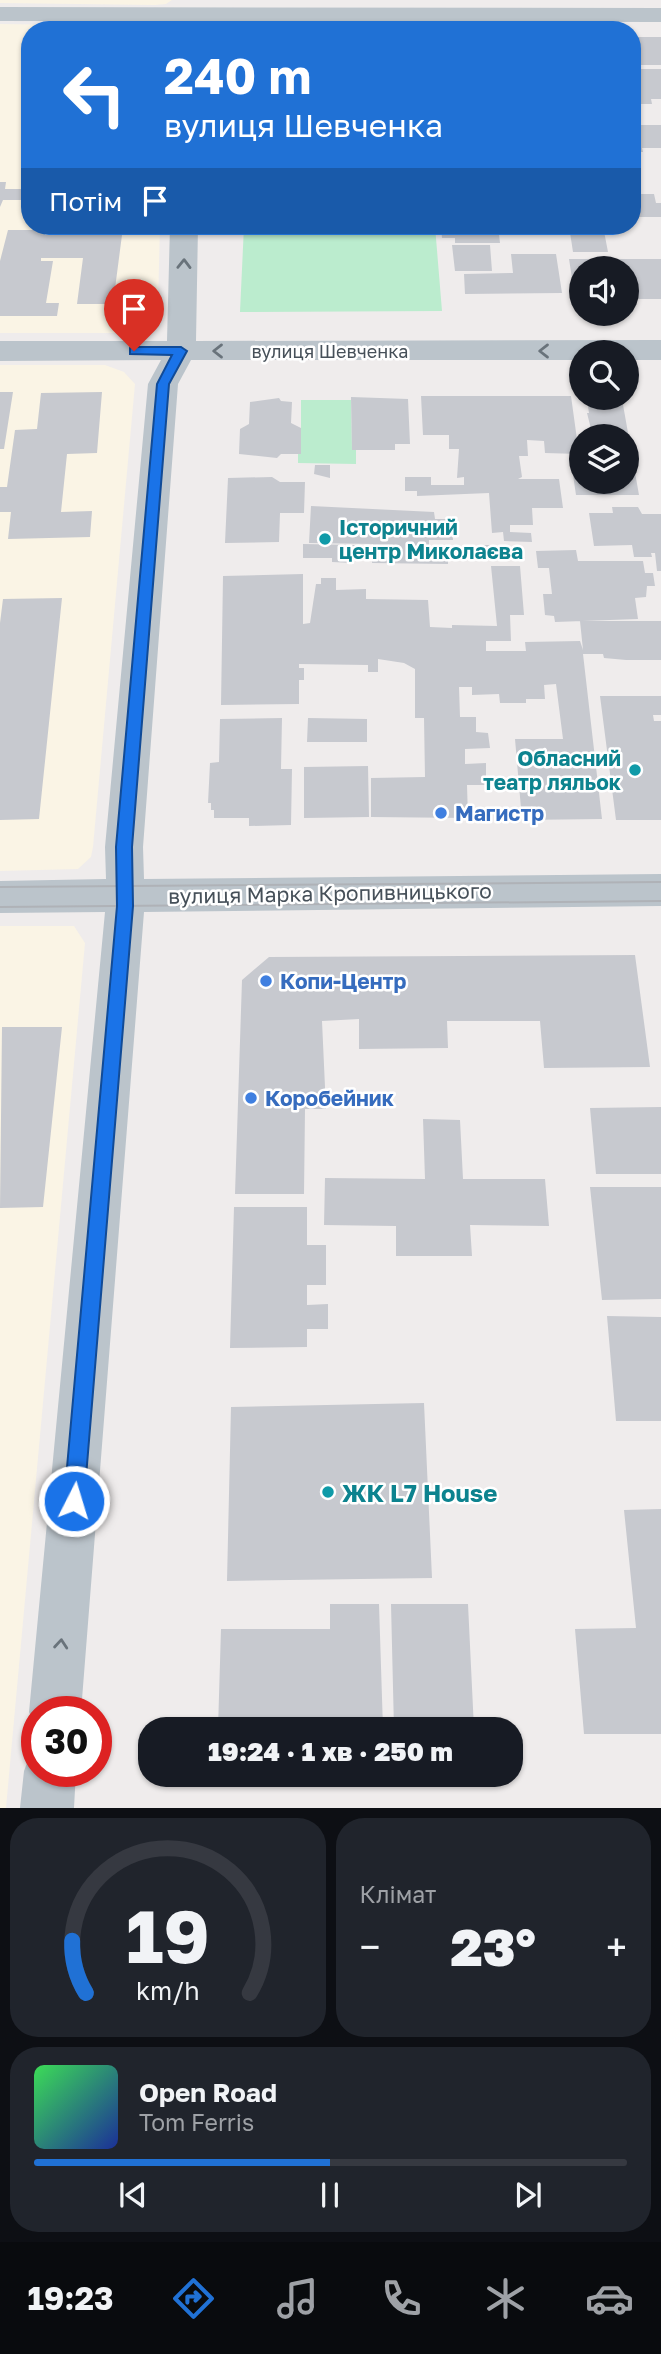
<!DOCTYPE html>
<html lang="uk">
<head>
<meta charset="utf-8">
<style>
	:root { --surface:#171b24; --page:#20242c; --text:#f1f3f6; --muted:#9ea1a6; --line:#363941; --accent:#2071d5 }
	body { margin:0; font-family:"Golos Text",sans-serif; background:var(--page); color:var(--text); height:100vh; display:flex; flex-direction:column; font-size:26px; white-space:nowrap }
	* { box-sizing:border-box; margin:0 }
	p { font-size:23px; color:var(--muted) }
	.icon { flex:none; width:38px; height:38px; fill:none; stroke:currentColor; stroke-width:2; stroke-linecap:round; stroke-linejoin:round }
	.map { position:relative; height:1808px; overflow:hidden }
	.side { display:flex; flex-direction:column; gap:10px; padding:10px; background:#0d0f14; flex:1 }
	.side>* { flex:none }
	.top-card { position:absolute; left:21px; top:21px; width:620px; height:214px; border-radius:28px; box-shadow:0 2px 5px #0004; background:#2071d5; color:#fff; overflow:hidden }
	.controls { position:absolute; left:569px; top:256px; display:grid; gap:14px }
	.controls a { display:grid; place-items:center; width:70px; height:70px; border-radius:50%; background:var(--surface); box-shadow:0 2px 5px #0004; font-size:35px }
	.speed { position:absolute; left:21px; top:1696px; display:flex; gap:14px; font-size:35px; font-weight:700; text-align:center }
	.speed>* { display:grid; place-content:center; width:91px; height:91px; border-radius:50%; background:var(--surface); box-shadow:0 2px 5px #0004; line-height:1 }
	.speed .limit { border:10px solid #d22; background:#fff; color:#111 }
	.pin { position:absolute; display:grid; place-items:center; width:60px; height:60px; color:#fff; margin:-72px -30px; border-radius:50% 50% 50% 0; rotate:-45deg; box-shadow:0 0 7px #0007 }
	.pin .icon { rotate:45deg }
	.me { position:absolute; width:77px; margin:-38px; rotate:5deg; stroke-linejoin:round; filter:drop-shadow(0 0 5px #0008) }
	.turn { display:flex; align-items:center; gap:24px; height:147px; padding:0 28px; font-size:32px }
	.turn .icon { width:91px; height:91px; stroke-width:2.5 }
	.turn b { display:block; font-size:49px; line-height:60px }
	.then { display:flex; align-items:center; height:66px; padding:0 28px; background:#0003; gap:14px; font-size:26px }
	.big { font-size:52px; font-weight:800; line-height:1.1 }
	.side .card { flex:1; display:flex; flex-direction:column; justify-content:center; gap:10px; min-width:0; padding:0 24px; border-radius:28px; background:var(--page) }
	.side .dial { align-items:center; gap:0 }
	.dial svg { height:182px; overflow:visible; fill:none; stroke:var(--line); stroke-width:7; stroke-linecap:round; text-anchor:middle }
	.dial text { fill:var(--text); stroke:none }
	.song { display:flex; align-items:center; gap:21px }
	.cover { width:84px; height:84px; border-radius:10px; background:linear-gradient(135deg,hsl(130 70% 55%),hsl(230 70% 35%)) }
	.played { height:7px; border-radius:4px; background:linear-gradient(90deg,var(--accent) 50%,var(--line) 50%) }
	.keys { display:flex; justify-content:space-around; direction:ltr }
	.heat { display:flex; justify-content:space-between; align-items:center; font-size:38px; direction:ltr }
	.side .tiles { flex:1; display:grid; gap:10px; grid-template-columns:1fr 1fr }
	.card:last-child { grid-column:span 2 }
	.trip { position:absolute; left:138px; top:1717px; width:385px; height:70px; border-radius:28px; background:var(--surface); box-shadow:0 2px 5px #0004; font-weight:800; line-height:70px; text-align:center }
	.tab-bar { display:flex; height:112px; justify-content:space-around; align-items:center; background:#090b0e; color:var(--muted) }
	.tab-bar .icon { width:49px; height:49px }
	.tab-bar .active { color:var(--accent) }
	.tab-bar b { font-size:32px; color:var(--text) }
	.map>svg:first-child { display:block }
</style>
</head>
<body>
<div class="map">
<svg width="661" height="1808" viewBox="0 0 661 1808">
	<rect width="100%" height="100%" fill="#efecec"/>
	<path fill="#faf4e5" d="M 0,0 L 172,0 L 166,4 L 155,5 L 0,3 Z
		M 0,24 L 142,26 L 157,30 L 30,30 L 30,226 L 160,226 L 158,304 L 138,328 L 119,333 L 0,333 Z
		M 0,365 L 105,365 L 124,372 L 135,384 L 93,847 L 91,857 L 78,869 L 0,871 Z
		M 0,926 L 74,926 L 85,943 L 6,1808 L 0,1808 Z"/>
	<path fill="#bbecce" d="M 244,226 L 435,226 L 442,311 L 240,312 Z
		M 301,400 L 351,400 L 352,450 L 356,450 L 356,464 L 298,463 L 298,453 L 301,453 Z"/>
	<path fill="#c7c9cf" d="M 632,37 L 661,37 L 661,65 L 632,65 Z
		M 632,69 L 661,69 L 661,99 L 651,99 L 652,104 L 633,104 Z
		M 29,71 L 30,109 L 21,109 Z
		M 632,125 L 661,125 L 661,148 L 642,148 L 643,152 L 632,152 Z
		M 0,182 L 6,182 L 5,189 L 30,189 L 30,200 L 3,200 L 0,207 Z
		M 632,183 L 638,183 L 640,194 L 654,194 L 656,203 L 661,203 L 661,217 L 632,217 Z
		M 55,226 L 123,226 L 122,230 L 54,230 Z
		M 441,226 L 498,226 L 500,243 L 455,243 L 455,238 L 442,238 Z
		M 569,226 L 603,226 L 608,252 L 573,252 Z
		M 8,230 L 46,230 L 45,235 L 122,235 L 113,304 L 77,304 L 83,258 L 41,258 L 41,261 L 53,261 L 46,303 L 59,303 L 57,316 L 0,316 L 0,261 Z
		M 452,245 L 490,245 L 492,271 L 455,271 Z
		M 511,254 L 556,254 L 562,293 L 465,294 L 464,274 L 513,273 Z
		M 569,259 L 661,259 L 661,299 L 626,299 L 626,268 L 581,268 L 581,304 L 576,304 Z
		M 0,392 L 13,392 L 4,449 L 0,449 Z
		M 102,392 L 97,453 L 67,454 L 61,512 L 92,511 L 90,537 L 8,539 L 11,512 L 0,512 L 0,487 L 7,487 L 15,430 L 37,429 L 41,393 Z
		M 421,396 L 571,396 L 579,454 L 545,453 L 544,441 L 527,440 L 528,456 L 519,456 L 522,477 L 518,479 L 559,479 L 563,508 L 532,508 L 533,525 L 510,525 L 510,532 L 531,533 L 532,542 L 504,541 L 503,532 L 492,533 L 489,493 L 417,496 L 417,491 L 405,491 L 405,477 L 431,477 L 431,485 L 464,485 L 464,477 L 457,478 L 459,449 L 449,449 L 449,435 L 423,435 Z
		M 351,397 L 408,399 L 410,444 L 395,444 L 395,450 L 352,450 Z
		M 279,398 L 281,401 L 292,402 L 291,423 L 301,428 L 301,454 L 281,454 L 277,458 L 239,454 L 240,429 L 249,424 L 250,402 Z
		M 622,399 L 639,495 L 576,495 L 572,468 L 578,468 L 578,465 L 581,465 L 581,481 L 626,481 L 626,436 L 589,436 L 592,433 L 587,413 L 589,413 L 587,400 Z
		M 315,465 L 330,465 L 330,478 L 314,474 Z
		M 272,477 L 280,482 L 305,482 L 304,513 L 280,513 L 279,542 L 225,543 L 228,478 Z
		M 311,506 L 434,512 L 435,519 L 452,519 L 453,540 L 429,540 L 429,550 L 448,550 L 448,564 L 372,563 L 373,544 L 309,543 Z
		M 612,507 L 638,507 L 642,514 L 661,514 L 661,571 L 657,571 L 655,553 L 651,553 L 652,557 L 634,557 L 632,545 L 594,546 L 589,513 L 613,513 Z
		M 303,544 L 355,545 L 353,563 L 332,562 L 332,558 L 303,558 Z
		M 480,545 L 496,545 L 497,557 L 481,558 Z
		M 576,550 L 578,561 L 643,561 L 645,573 L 653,573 L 655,586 L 647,586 L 646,597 L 635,598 L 638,619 L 555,622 L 554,616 L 545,615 L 543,594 L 552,594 L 549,568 L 538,568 L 536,551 Z
		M 491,566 L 520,566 L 524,615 L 510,615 L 511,641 L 486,641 L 486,651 L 526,651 L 525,642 L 580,641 L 583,650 L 580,621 L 661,621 L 661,660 L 626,660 L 604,658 L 603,654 L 583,654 L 602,819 L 522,820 L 515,739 L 563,739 L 556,684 L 544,685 L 545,699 L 526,699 L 526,703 L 500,703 L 499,694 L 472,695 L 472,687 L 459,687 L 460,717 L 476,717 L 476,732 L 488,733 L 490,748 L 465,749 L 465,764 L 486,763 L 486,785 L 467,785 L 468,818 L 371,817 L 371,778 L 425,777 L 424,718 L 415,718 L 415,669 L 404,663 L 378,659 L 378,672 L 368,672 L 368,665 L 299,664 L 299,668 L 304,668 L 304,680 L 299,680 L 299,704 L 221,705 L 223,576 L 303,574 L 303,624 L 310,623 L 316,584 L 321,584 L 321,578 L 336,578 L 336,590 L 366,589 L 366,599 L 428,600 L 430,627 L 452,628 L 452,625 L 497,626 Z
		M 62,598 L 39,819 L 0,820 L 0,623 L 3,599 Z
		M 600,696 L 661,696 L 661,715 L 653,715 L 654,721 L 661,721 L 661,820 L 616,820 Z
		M 282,718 L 281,769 L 292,769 L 291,825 L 249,826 L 249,818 L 214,818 L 214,810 L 211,810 L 211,803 L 208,803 L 210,763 L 219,762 L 220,719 Z
		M 308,718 L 367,719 L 367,742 L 307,742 Z
		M 368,766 L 369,817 L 304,818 L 304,767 Z
		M 635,955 L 650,1067 L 544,1068 L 540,1021 L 447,1021 L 448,1048 L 359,1049 L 359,1019 L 322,1021 L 326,1109 L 305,1109 L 304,1194 L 235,1194 L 242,980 L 269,957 Z
		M 2,1027 L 62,1027 L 43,1207 L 0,1208 Z
		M 661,1107 L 661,1174 L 596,1174 L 590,1108 Z
		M 423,1119 L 460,1120 L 463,1179 L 545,1179 L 549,1226 L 470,1225 L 472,1256 L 396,1256 L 396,1226 L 324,1225 L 325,1178 L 425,1179 Z
		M 590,1187 L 661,1187 L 661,1299 L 602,1300 Z
		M 234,1207 L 307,1207 L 307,1245 L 326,1245 L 326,1285 L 307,1285 L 307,1305 L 328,1304 L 328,1329 L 307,1329 L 307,1347 L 230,1348 Z
		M 607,1316 L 661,1317 L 661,1421 L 616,1421 Z
		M 424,1403 L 432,1578 L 227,1581 L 231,1407 Z
		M 661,1509 L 661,1734 L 584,1734 L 575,1629 L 636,1628 L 624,1510 Z
		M 330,1604 L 379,1604 L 383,1729 L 218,1729 L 221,1629 L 330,1629 Z
		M 391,1604 L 468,1604 L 474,1729 L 394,1729 Z"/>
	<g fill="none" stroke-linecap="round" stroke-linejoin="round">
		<path fill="#bbc4cb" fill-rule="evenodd" d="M 0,7 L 661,8 L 661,22 L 0,21 Z
			M 170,226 L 198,226 L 196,341 L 661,340 L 661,360 L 626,360 L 626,352 L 581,352 L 581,360 L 191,360 L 178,384 L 143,847 L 144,879 L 661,874 L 661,906 L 144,912 L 81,1712 L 37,1712 L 37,1730 L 29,1712 L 105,912 L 0,913 L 0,881 L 106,879 L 105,847 L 148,384 L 161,360 L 0,361 L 0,341 L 167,341 Z
			M 37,1750 L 37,1771 L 76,1771 L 74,1808 L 20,1808 L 24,1771 L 31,1752 Z"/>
		<path stroke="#afb2b7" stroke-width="2" d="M 0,887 L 661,882
			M 0,907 L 661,901"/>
	</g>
	<defs><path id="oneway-chevron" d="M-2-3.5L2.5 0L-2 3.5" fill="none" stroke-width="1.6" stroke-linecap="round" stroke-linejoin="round" transform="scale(1.75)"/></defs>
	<g stroke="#69737b">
		<use href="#oneway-chevron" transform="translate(184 264) rotate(-89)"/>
		<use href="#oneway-chevron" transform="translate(218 351) rotate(-180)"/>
		<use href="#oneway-chevron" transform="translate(544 351) rotate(180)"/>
		<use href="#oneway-chevron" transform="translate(61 1644) rotate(-85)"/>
	</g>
	<path fill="#1a73e8" stroke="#114b97" stroke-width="2" d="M 134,347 L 181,347 L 187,351 L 169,384 L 132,847 L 133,906 L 84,1501 L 81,1508 L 74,1511 L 67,1508 L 64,1501 L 117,906 L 116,847 L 157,384 L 172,355 L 130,354 L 130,348 Z"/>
	<g fill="#0f9aa8" stroke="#fff" stroke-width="2.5">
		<circle cx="325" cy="539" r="7"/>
		<circle cx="635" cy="770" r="7"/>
		<circle cx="328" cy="1492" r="7"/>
	</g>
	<g fill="#3f7fe0" stroke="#fff" stroke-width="2.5">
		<circle cx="441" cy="813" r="7"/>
		<circle cx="266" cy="981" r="7"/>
		<circle cx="251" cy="1098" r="7"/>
	</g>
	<g text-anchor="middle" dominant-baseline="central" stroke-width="5" stroke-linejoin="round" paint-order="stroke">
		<g font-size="18" fill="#465059" stroke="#fff">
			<text x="330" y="351">вулиця Шевченка</text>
		</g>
		<g font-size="21" font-weight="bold" fill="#0d838f" stroke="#fff" text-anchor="start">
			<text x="339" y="527">Історичний<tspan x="339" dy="24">центр Миколаєва</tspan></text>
			<text x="621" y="758" text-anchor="end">Обласний<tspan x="621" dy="24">театр ляльок</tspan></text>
		</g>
		<g font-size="21" font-weight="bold" fill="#366cbe" stroke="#fff" text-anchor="start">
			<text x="455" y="813">Магистр</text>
			<text x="280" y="981">Копи-Центр</text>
			<text x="265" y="1098">Коробейник</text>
		</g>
		<g font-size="21" fill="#465059" stroke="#fff">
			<text transform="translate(330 893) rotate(-1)">вулиця Марка Кропивницького</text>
		</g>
		<g font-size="24" font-weight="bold" fill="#0d838f" stroke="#fff" text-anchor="start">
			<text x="342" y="1492">ЖК L7 House</text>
		</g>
	</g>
</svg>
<div class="controls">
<a><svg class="icon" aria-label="sound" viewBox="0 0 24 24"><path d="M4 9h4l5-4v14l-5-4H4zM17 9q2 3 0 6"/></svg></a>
<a><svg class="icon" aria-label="search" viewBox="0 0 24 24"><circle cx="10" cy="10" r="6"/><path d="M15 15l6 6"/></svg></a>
<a><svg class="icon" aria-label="layers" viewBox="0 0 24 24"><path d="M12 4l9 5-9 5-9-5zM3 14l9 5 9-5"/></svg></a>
</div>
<div class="speed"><div class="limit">30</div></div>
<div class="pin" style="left:134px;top:351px;background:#d93025"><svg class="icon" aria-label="arrive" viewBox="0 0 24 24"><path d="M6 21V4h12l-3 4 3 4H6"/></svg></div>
<svg class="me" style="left:74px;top:1501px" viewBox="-20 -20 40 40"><circle r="17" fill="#1a73e8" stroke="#fff" stroke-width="3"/><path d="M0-11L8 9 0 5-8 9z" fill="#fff"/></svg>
<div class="trip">19:24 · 1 хв · 250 m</div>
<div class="top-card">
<div class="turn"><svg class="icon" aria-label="left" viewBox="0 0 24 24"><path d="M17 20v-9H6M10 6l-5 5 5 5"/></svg><div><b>240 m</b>вулиця Шевченка</div></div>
<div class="then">Потім<svg class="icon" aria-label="arrive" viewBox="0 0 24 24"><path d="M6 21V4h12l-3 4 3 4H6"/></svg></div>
</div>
</div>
<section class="side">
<div class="tiles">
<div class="card dial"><svg viewBox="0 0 100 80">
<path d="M14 69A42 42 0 1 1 86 69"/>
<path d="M14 69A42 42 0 0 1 8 46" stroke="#2071d5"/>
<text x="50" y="56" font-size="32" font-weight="700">19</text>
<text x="50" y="72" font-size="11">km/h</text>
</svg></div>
<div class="card"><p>Клімат</p>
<div class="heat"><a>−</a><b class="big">23°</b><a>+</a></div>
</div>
<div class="card">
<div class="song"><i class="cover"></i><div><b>Open Road</b><p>Tom Ferris</p></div></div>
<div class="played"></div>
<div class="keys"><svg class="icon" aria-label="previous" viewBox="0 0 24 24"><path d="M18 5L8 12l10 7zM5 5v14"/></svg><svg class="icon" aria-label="pause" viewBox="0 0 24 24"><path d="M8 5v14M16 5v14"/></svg><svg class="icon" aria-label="next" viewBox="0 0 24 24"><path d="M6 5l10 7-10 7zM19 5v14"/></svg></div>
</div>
</div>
</section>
<nav class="tab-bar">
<b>19:23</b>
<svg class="icon active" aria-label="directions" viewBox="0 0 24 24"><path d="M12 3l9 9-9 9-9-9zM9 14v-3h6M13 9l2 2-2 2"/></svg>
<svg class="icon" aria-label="music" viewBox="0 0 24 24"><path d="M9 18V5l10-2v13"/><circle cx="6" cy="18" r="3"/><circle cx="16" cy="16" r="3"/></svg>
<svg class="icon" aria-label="phone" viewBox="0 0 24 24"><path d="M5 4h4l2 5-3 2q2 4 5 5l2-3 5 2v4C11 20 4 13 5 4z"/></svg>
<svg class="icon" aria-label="climate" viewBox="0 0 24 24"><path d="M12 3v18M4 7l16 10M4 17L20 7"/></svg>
<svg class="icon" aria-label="car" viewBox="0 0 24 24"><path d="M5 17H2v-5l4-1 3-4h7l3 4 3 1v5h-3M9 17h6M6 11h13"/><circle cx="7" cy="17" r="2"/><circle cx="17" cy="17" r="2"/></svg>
</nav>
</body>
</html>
